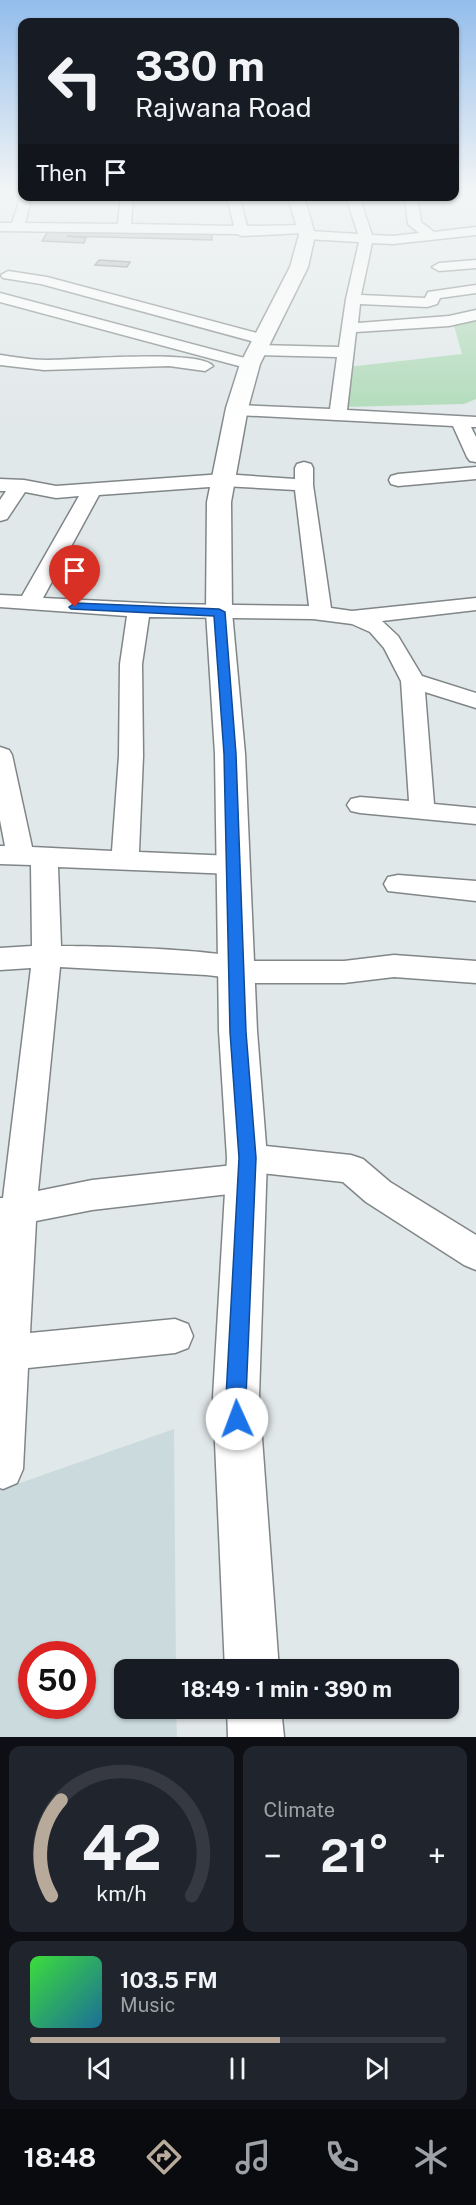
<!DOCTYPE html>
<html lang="en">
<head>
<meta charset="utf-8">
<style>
	:root { --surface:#171b24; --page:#20242c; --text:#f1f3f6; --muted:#9ea1a6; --line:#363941; --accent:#b8aa9a }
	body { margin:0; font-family:"Public Sans",sans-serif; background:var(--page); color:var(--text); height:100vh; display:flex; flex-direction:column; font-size:22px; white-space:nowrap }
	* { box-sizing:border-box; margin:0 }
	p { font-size:20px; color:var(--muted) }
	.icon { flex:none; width:33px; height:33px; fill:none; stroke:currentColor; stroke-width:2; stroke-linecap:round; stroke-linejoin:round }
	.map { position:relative; height:1737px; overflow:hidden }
	.sheet { display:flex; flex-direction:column; gap:9px; padding:9px; background:#0d0f14; flex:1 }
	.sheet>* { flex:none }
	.hud { position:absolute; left:18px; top:18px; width:441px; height:183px; border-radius:12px; box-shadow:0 2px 4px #0004; background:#171b24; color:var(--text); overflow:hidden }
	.speed { position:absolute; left:18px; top:1641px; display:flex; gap:12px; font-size:30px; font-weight:700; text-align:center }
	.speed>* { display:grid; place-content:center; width:78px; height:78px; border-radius:50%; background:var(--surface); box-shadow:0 2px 4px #0004; line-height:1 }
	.speed .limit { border:9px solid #d22; background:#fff; color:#111 }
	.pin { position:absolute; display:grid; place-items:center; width:51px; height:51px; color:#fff; margin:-62px -26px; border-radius:50% 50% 50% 0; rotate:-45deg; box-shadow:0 0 6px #0007 }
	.pin .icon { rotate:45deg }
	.me { position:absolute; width:66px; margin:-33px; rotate:358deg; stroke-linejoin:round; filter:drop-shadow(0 0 4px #0008) }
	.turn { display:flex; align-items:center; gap:21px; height:126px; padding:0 18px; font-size:27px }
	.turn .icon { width:78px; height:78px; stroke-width:2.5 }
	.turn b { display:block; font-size:42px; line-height:51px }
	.then { display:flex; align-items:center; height:57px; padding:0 18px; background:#0003; gap:12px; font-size:22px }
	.big { font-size:45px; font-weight:700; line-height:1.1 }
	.sheet .card { flex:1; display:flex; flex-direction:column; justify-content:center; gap:9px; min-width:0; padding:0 21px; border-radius:12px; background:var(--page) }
	.sheet .dial { align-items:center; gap:0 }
	.dial svg { height:156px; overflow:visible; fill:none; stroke:var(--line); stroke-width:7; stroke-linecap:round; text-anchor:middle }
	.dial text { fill:var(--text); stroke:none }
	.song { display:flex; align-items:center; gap:18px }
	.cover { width:72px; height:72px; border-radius:9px; background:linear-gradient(135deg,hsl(120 70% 55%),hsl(200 70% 35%)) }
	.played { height:6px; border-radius:3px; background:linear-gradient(90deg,var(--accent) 60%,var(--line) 60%) }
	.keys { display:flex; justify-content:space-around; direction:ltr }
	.heat { display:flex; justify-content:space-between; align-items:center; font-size:33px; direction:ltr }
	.sheet .tiles { flex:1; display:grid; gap:9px; grid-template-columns:1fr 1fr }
	.card:last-child { grid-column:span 2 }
	.trip { position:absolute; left:114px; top:1659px; width:345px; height:60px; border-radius:12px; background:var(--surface); box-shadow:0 2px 4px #0004; font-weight:700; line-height:60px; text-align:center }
	.dock { display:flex; height:96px; justify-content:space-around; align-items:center; background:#090b0e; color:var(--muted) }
	.dock .icon { width:42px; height:42px }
	.dock .selected { color:var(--accent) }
	.dock b { font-size:27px; color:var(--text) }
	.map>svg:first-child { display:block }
</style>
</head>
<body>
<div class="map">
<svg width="476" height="1737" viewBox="0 0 476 1737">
	<rect width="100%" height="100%" fill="#e1e8e9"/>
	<path fill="#cbdbdd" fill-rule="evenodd" d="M 174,1429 L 176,1669 L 124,1670 L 124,1708 L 176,1709 L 177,1737 L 0,1737 L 0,1490 ZM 32,1654 L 82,1654 L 82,1706 L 32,1706 Z"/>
	<path fill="#add9b6" d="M 476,316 L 476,399 L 464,404 L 342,407 L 348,367 L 462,354 L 453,322 Z"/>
	<path fill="#acb2b0" stroke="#757b7a" stroke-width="1.5" d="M 49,230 L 212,233 L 212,240 L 67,236 L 86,238 L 84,243 L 42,241 Z
		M 99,260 L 130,262 L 127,267 L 95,265 Z"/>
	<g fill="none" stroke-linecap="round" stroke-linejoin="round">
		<g stroke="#808687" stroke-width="3">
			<path id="minor" d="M 22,193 L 22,196 L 32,196 L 25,223 L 118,224 L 121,196 L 133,196 L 131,224 L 234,226 L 227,196 L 239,196 L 247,226 L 306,225 L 311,226 L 311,231 L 358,234 L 346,196 L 359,196 L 372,235 L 393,236 L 419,233 L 408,224 L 405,196 L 417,196 L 421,222 L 434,232 L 476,227 L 476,235 L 393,244 L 372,243 L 361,295 L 425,298 L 428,292 L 476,285 L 476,293 L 440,298 L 437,304 L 427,307 L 360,304 L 358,323 L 449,316 L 476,310 L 476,320 L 449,326 L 356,332 L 347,410 L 476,417 L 476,427 L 471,427 L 476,437 L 476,462 L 470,461 L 467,457 L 453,426 L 237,415 L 231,414 L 228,410 L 231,406 L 237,405 L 330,409 L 337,357 L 257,355 L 249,350 L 257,345 L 339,347 L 346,299 L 359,242 L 307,239 L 302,238 L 302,233 L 242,236 L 237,234 L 0,231 L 0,223 L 12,223 Z
				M 476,260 L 476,268 L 439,271 L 432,267 L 439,263 Z
				M 8,271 L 47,277 L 268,336 L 270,339 L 262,344 L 41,284 L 3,278 L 1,275 Z
				M 0,293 L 256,361 L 258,364 L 250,369 L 0,302 Z
				M 0,355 C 15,357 31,360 47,360 C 74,360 200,349 213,366 L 205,371 L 169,366 L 44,370 L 0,365 Z
				M 304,462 L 311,464 L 313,468 L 313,485 L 331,608 L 352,611 L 476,598 L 476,610 L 382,621 L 398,636 L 422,676 L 476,693 L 476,708 L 425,692 L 434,804 L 476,808 L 476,824 L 360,813 L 351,811 L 347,805 L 351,799 L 360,797 L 409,801 L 401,681 L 384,648 L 370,632 L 352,624 L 313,619 L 149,617 L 142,664 L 143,756 L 139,852 L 233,856 L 243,859 L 246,865 L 243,871 L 233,874 L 58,867 L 61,946 C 91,946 230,949 247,961 L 344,961 L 394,955 L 476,961 L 476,983 L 394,977 L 344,983 L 236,983 L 226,980 L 224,977 L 206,975 L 60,967 L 38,1191 L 92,1180 L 234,1165 L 230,1158 L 235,1148 L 247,1144 L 351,1155 L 363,1159 L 390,1182 L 476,1235 L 476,1270 L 464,1265 L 366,1202 L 343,1182 L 261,1173 L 263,1178 L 258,1188 L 246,1192 L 92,1210 L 36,1221 L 30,1333 L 175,1319 L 188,1324 L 193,1336 L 188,1348 L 175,1353 L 28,1368 L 23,1469 L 17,1483 L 3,1489 L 0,1488 L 0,1198 L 3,1198 L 31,968 L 0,970 L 0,948 L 32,946 L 31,865 L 0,864 L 0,846 L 5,846 L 0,820 L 0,747 L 9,750 L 12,755 L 32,847 L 112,851 L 119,756 L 120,664 L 127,616 L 0,607 L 0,595 L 22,596 L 79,496 L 56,498 L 25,492 L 7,519 L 0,521 L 0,500 L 6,491 L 0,491 L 0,479 L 24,480 L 56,486 L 223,474 L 295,479 L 295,468 L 297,464 ZM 223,486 L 295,490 L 309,606 L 165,604 L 43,598 L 99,495 Z
				M 476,467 L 476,479 L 398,486 L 391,484 L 389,480 L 391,476 L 398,474 Z
				M 398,875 L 476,881 L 476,901 L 388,891 L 384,884 L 388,877 Z"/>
		</g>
		<g stroke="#808687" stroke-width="3">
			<path id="major" d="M 288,196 L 304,196 L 315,235 L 308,267 L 260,364 L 248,408 L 231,502 L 232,612 L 245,754 L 257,1031 L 267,1158 L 259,1397 L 279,1670 L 225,1670 L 213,1397 L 227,1158 L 219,1031 L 215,754 L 206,612 L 207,502 L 226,408 L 240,364 L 290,267 L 299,235 Z
				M 227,1708 L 281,1708 L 284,1737 L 228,1737 Z"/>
		</g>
		<use href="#minor" fill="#fff" fill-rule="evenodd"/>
		<use href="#major" fill="#fff" fill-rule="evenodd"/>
	</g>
	<linearGradient id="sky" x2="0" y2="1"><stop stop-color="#93bdec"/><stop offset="0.44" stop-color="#f2f5f5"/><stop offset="1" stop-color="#f2f5f5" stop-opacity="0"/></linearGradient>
	<rect width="476" height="433" fill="url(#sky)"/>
	<path fill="#1a73e8" stroke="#114b97" stroke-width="1.5" d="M 75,603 L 219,609 L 225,612 L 236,754 L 246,1032 L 256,1158 L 246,1397 L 247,1419 L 244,1426 L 237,1429 L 231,1426 L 228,1419 L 226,1397 L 239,1158 L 230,1032 L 224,754 L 214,616 L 71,609 L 69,607 Z"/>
</svg>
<div class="speed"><div class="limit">50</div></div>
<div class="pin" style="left:75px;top:607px;background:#d93025"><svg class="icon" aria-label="arrive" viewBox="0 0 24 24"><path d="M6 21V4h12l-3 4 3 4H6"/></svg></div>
<svg class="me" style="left:237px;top:1419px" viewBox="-20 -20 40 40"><circle r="19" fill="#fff"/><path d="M0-13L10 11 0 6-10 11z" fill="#1a73e8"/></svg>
<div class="trip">18:49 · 1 min · 390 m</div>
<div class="hud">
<div class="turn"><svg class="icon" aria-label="left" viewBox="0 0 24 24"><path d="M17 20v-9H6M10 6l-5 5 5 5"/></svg><div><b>330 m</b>Rajwana Road</div></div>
<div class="then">Then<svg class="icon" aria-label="arrive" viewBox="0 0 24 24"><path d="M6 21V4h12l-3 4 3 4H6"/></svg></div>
</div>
</div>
<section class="sheet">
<div class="tiles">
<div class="card dial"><svg viewBox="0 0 100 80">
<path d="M14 69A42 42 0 1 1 86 69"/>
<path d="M14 69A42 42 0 0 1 19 20" stroke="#b8aa9a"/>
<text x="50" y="56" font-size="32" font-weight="700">42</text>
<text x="50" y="72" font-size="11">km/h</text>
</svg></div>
<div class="card"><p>Climate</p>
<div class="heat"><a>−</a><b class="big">21°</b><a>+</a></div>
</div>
<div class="card">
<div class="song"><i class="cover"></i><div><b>103.5 FM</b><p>Music</p></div></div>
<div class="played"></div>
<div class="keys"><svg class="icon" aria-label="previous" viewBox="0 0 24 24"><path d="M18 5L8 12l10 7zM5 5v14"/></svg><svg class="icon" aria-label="pause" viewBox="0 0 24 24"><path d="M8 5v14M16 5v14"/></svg><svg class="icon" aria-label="next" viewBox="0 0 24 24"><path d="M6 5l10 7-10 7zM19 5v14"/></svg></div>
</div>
</div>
</section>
<nav class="dock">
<b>18:48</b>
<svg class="icon selected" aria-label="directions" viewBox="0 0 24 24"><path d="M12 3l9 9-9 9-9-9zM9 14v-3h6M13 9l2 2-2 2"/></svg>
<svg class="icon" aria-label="music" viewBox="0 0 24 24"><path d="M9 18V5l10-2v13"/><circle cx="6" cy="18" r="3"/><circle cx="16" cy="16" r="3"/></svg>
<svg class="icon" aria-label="phone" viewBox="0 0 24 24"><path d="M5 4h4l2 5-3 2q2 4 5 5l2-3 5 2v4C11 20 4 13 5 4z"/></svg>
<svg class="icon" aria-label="climate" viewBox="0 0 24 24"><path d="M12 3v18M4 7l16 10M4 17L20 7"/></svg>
</nav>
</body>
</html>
